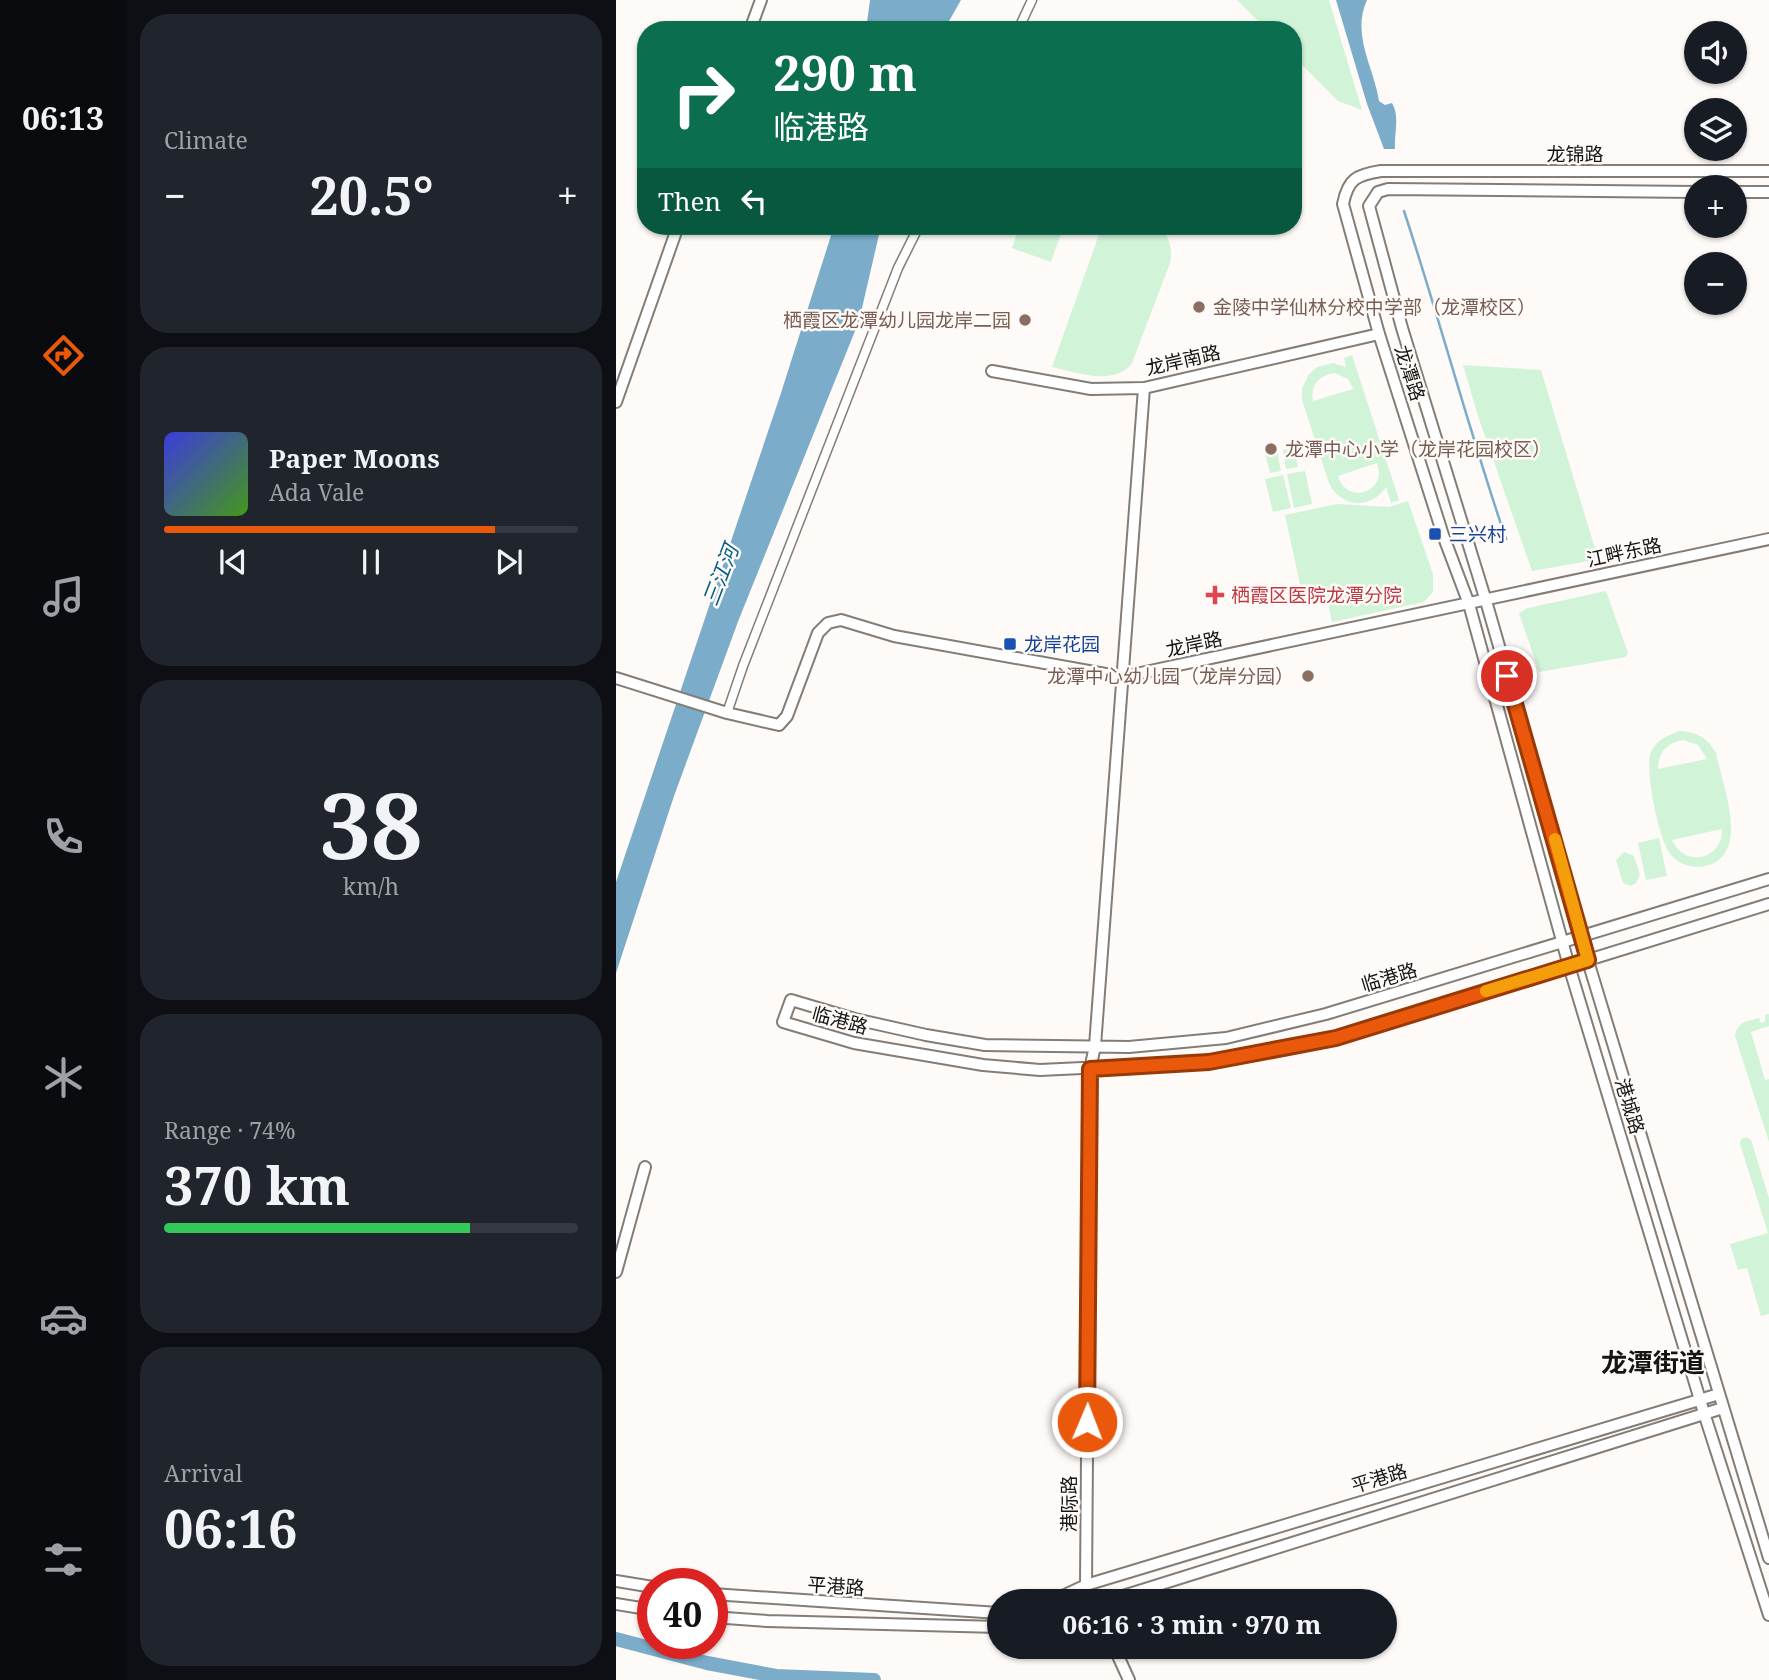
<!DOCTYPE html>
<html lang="en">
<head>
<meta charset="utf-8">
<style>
	:root { --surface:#171b24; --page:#20242c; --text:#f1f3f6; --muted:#9ea1a6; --line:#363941; --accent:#ea580c }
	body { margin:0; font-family:"Noto Serif","Noto Sans SC",serif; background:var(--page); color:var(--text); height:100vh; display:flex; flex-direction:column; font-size:26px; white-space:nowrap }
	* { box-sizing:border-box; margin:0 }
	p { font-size:23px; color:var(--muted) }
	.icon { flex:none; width:38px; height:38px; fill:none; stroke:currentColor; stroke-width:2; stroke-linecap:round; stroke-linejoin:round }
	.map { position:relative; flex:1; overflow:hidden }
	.sheet { display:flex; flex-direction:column; gap:14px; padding:14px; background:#0d0f14; width:490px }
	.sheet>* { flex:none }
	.banner { position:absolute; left:21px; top:21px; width:665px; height:214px; border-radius:28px; box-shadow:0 2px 5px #0004; background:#0b6e4f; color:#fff; overflow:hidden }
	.buttons { position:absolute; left:1068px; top:21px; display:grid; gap:14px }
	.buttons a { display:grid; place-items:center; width:63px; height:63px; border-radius:50%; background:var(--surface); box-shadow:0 2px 5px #0004; font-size:35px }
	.speed { position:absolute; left:21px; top:1568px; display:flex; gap:14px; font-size:35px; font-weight:700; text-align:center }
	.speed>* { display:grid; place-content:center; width:91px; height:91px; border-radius:50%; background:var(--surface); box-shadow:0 2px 5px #0004; line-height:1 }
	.speed .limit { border:10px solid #d22; background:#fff; color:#111 }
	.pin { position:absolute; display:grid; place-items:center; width:60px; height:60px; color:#fff; margin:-30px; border:4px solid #fff; border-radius:50%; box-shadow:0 2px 7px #0007 }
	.me { position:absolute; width:77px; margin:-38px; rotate:1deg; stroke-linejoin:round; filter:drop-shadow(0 0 5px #0008) }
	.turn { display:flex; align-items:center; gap:24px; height:147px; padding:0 21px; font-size:32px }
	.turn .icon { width:91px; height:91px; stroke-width:2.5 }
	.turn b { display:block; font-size:49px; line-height:60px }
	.then { display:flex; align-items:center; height:66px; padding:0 21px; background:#0003; gap:14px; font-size:26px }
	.big { font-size:52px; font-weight:700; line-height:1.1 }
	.sheet .tile { flex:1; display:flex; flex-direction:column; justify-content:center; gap:10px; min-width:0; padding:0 24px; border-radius:28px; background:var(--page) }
	.sheet .dial { align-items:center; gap:0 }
	.dial b { font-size:91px; line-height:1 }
	.song { display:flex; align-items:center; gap:21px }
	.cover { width:84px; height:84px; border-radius:10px; background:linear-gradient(135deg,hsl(240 70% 55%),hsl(100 70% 35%)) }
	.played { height:7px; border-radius:4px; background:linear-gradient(90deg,var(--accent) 80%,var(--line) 80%) }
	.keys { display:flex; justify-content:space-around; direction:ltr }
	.heat { display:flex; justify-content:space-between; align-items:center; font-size:38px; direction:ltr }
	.charge { height:10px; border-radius:5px; background:linear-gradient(90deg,#34c759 74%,var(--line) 0) }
	.trip { position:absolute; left:371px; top:1589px; width:410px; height:70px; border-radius:35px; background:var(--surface); box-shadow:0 2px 5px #0004; font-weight:700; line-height:70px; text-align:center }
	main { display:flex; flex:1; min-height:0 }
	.tabs { display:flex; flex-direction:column; width:126px; justify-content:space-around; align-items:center; background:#090b0e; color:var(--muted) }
	.tabs .icon { width:49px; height:49px }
	.tabs .current { color:var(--accent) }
	.tabs b { font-size:32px; color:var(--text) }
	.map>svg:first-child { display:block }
</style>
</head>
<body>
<main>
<nav class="tabs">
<b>06:13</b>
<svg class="icon current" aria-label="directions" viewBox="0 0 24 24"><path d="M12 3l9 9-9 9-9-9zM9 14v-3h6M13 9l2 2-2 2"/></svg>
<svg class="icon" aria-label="music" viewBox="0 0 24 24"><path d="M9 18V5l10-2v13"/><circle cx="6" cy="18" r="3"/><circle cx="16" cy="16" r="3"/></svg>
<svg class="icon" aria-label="phone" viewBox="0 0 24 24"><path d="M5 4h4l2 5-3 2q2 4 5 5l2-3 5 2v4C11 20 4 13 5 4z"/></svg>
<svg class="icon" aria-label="climate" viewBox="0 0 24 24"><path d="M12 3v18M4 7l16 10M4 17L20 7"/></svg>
<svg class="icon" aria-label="car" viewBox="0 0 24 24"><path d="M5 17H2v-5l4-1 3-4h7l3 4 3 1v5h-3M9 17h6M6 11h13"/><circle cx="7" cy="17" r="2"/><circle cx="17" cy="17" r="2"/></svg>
<svg class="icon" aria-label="filters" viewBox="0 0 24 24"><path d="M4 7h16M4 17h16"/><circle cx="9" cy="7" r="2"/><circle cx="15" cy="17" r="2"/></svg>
</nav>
<section class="sheet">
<div class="tile"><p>Climate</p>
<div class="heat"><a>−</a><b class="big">20.5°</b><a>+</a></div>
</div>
<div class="tile">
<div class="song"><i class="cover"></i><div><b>Paper Moons</b><p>Ada Vale</p></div></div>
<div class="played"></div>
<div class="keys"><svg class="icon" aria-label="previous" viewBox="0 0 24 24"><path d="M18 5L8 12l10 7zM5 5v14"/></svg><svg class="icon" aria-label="pause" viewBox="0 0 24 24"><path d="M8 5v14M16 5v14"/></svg><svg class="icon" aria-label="next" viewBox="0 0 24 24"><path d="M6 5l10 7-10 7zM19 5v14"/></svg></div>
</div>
<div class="tile dial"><b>38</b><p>km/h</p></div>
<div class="tile"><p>Range · 74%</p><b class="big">370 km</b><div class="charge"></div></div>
<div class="tile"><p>Arrival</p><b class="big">06:16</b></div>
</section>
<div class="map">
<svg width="1153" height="1680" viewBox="0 0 1153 1680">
	<rect width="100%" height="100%" fill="#fefaf7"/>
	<path fill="#d1f3d8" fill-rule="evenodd" d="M 621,0 L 713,0 L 746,110 L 722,101 L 677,56 L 677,30 L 651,30 Z
		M 404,226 L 440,226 L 447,228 L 435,262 L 396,248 Z
		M 486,226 L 543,226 C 553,236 557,248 554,263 L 516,363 C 499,387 460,372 436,367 Z
		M 736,355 L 783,500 L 775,503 L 770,487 C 755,510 725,508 713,483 L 686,400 L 686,389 L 693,374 L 701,367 L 717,363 L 730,367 L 728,358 ZM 719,373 L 732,379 L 739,392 L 737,389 L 697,401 C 694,385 703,375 719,373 ZM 761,463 C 772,492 731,506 722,476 Z
		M 847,365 L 925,370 L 980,552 L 978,560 L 916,571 L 862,416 Z
		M 678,448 L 682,467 L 670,469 L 667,450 Z
		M 661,450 L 665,471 L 654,473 L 649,453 Z
		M 689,471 L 696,504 L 678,508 L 671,474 Z
		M 667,475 L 675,508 L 657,512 L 649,479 Z
		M 792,501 L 817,574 L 817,592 L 808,602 L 716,622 L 711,598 L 704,595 L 687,598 L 669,515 L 721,504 L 773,507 Z
		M 990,591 L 1012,653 L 1010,657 L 923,672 L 903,613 L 912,608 Z
		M 1064,731 C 1081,732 1092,738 1100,753 C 1106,784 1136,856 1089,866 C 1076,869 1063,864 1055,855 C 1043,842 1028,768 1035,752 C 1041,739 1052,735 1064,731 ZM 1067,740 L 1082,745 L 1091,759 L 1042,769 C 1042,753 1051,742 1067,740 ZM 1106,829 C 1107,860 1068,868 1056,840 Z
		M 1043,838 L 1051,876 L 1030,880 L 1022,843 Z
		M 1008,852 L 1018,856 L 1024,875 L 1020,883 L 1015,886 L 1007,883 L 1000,860 Z
		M 1153,1014 L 1153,1026 L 1135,1032 L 1149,1080 L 1153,1079 L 1153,1142 L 1119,1036 C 1121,1022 1132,1021 1143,1018 L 1145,1023 L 1149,1022 L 1149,1015 Z
		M 1131,1137 L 1135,1140 L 1153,1198 L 1153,1314 L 1145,1316 L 1131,1268 L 1122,1270 L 1114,1244 L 1152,1233 L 1124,1144 L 1125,1139 Z"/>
	<path fill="#7bacca" d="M 254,0 L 345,0 L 328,30 L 250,30 Z
		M 720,0 L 751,0 C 735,35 758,67 763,101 L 769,105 L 776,103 C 784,116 778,134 779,149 L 768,149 L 751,104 Z
		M 218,226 L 265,226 L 243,321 L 123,619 L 58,796 L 0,973 L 0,882 L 165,393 Z"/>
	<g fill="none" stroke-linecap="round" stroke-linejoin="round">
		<path stroke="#7bacca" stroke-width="2.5" d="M 788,211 C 824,320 853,431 890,539"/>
		<path stroke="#7bacca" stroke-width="14" d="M 0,1639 L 91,1663 L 160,1676 L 258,1680"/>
		<g stroke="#837d77" stroke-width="11">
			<path id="street" d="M 402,30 L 416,0
				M 111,713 L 127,666 L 282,268 L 303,226"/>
		</g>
		<g stroke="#837d77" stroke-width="14">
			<path id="secondary" d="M 134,30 L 145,0
				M 1153,171 L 765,171 C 740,175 732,179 727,204 L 763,334 L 827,535 L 853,604 L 953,966 L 1088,1413 L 1153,1615
				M 1080,192 L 772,189 L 762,192 L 753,206 L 786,328 L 870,601 L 949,875 L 965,938 L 1153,1558
				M 1118,192 L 1153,192
				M 376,371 L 475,389 L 528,388 L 763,334
				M 0,402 L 62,226
				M 0,678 L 111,713 L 163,725 L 171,716 L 202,633 L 212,623 L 225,620 L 278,636 L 506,677 L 1153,539
				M 1153,879 L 710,1014 L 610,1038 L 513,1047 L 369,1045 L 310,1035 L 239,1019 L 175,1000 L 167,1022 L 238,1043 L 367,1065 L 424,1070 L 593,1062 L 720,1038 L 1153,904
				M 0,1272 L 29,1167
				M 0,1581 L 37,1587
				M 96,1594 L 383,1613
				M 436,1601 L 470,1585 L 1103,1394
				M 476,1601 L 470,1585 L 474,1069 L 479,1046 L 528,388
				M 491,1601 L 1107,1408
				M 0,1604 L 37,1610
				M 96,1617 L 151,1621 L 383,1627
				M 498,1647 L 513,1680"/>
		</g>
		<use href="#street" stroke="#fff" stroke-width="8"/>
		<use href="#secondary" stroke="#fff" stroke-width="10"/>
	</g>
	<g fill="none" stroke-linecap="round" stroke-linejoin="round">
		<g stroke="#983908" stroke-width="18">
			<path id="route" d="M 471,1422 L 474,1069 L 593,1062 L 720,1038 L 972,960 L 891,676"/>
		</g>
		<use href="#route" stroke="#ea580c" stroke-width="12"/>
		<path stroke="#f59e0b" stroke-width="12" d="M 870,991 L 972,960 L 939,839"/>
	</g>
	<g fill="#8d6e63" stroke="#fefaf7" stroke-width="2.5">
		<circle cx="583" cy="307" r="7"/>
		<circle cx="409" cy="320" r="7"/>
		<circle cx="655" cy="449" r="7"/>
		<circle cx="692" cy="676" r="7"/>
	</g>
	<g fill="#1a4fb4" stroke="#fefaf7" stroke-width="2.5">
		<rect x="812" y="527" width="14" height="14" rx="3.5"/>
		<rect x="387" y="637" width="14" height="14" rx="3.5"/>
	</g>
	<path fill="#e0444e" stroke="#fefaf7" stroke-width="2.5" d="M595.5 584.5h7v7h7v7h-7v7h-7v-7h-7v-7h7z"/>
	<g text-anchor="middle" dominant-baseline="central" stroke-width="5" stroke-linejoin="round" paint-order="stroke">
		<g font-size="19" fill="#171513" stroke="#fefaf7">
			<text x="959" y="154">龙锦路</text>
			<text transform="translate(567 360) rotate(-13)">龙岸南路</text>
			<text transform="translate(794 373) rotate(72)">龙潭路</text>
			<text transform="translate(1008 552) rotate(-12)">江畔东路</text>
			<text transform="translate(578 644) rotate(-12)">龙岸路</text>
			<text transform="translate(773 977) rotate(-17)">临港路</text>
			<text transform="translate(224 1020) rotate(15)">临港路</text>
			<text transform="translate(1014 1106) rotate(73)">港城路</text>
			<text transform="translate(763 1478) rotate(-17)">平港路</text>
			<text transform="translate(453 1504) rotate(-90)">港际路</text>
			<text transform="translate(220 1586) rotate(4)">平港路</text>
		</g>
		<g font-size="19" fill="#785e54" stroke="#fefaf7" text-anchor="start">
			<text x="597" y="307">金陵中学仙林分校中学部（龙潭校区）</text>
			<text x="395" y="320" text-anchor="end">栖霞区龙潭幼儿园龙岸二园</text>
			<text x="669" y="449">龙潭中心小学（龙岸花园校区）</text>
			<text x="678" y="676" text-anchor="end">龙潭中心幼儿园（龙岸分园）</text>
		</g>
		<g font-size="19" fill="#164399" stroke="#fefaf7" text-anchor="start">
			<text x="833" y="534">三兴村</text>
			<text x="408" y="644">龙岸花园</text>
		</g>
		<g font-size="19" fill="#be3a42" stroke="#fefaf7" text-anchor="start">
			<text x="615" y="595">栖霞区医院龙潭分院</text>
		</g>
		<g font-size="21" font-style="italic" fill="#055f87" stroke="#fefaf7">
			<text transform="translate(104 575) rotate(-69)">三江河</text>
		</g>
		<g font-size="26" font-weight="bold" fill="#171513" stroke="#fefaf7">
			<text x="1037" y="1362">龙潭街道</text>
		</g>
	</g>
</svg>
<div class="buttons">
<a><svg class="icon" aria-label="sound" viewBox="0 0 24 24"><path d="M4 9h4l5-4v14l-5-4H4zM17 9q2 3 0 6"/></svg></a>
<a><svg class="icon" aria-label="layers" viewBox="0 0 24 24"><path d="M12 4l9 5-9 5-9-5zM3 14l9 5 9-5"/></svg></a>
<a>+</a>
<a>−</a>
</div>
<div class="speed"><div class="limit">40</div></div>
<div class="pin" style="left:891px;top:676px;background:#d93025"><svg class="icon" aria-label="arrive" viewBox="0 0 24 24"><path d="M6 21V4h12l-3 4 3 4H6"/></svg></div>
<svg class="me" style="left:471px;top:1422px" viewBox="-20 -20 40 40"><circle r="17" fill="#ea580c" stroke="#fff" stroke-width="3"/><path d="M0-11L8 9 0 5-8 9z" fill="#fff"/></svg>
<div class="trip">06:16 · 3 min · 970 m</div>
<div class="banner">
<div class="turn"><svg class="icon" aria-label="right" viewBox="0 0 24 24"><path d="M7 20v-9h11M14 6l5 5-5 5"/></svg><div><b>290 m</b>临港路</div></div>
<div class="then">Then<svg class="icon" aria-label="left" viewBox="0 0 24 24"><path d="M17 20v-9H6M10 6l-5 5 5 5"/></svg></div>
</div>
</div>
</main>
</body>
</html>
